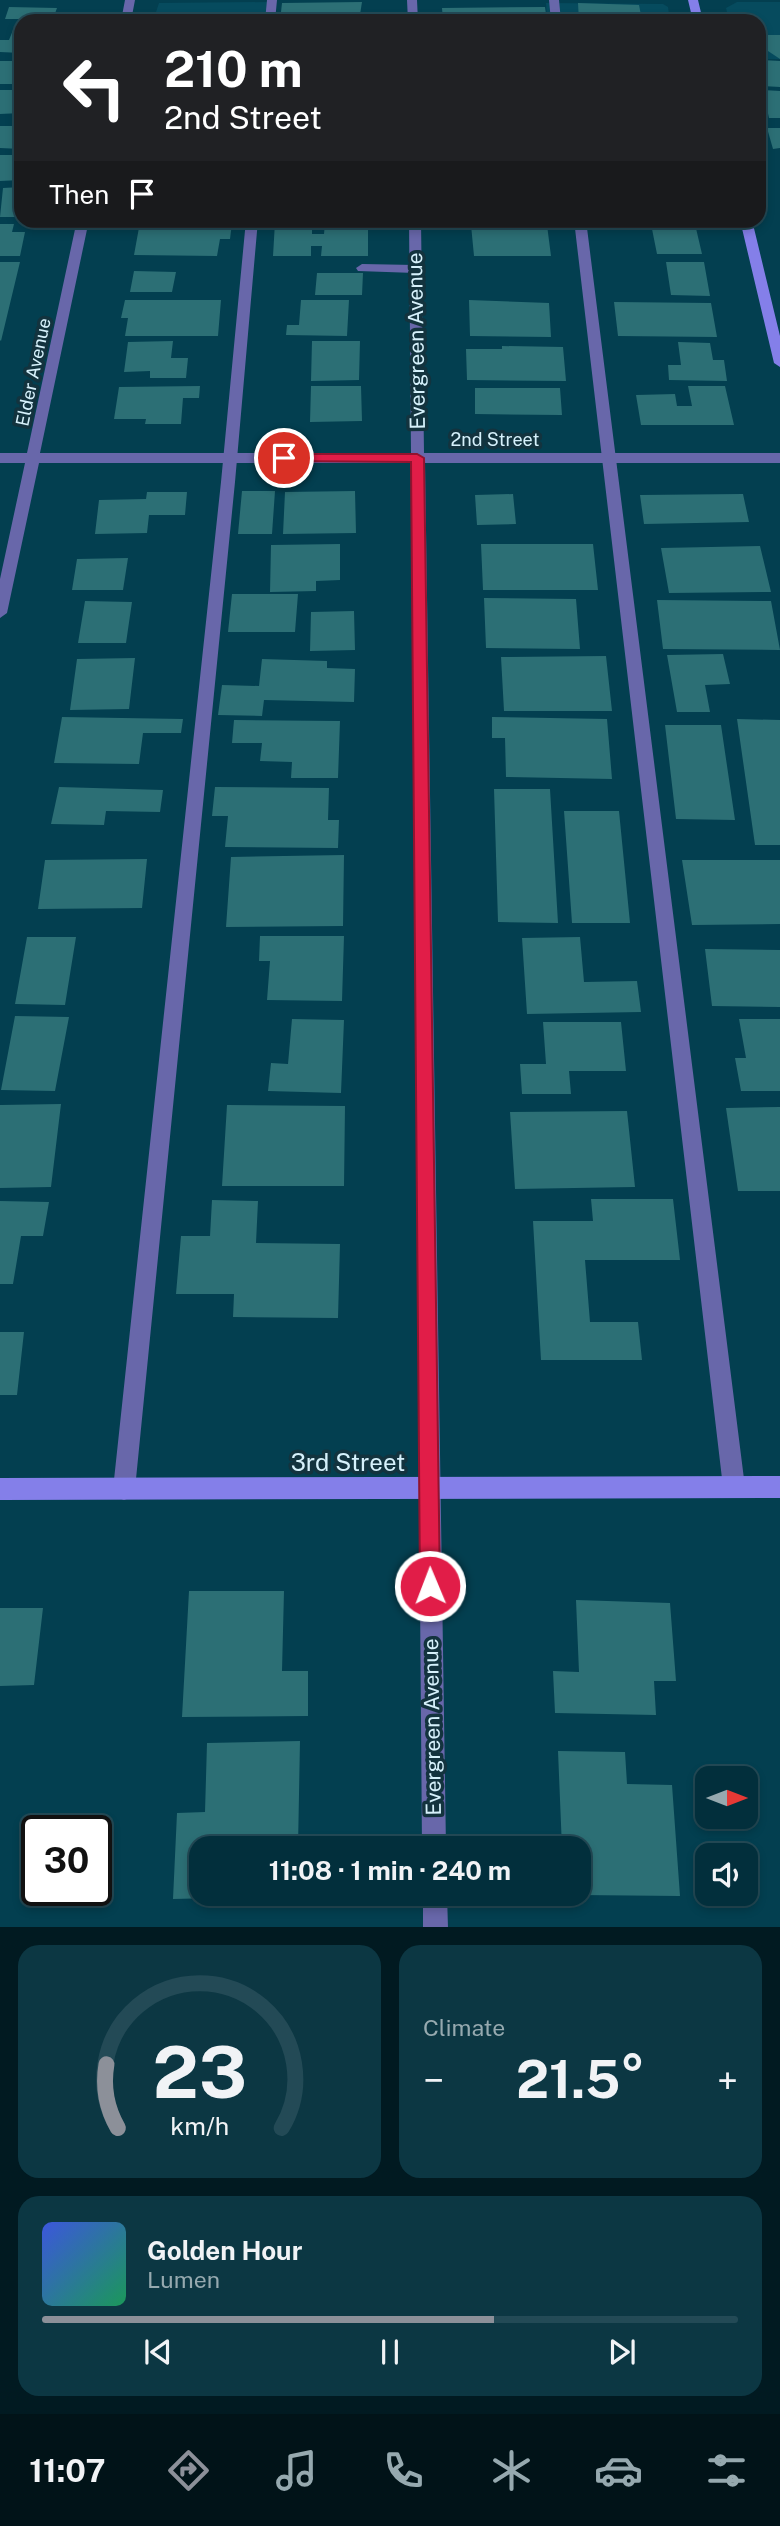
<!DOCTYPE html>
<html lang="en">
<head>
<meta charset="utf-8">
<style>
	:root { --surface:#022f3c; --page:#0c3743; --text:#f1f3f6; --muted:#96a9af; --line:#234a56; --accent:#8c9099 }
	body { margin:0; font-family:"Public Sans",sans-serif; background:var(--page); color:var(--text); height:100vh; display:flex; flex-direction:column; font-size:26px; white-space:nowrap }
	* { box-sizing:border-box; margin:0 }
	p { font-size:23px; color:var(--muted) }
	.icon { flex:none; width:38px; height:38px; fill:none; stroke:currentColor; stroke-width:2; stroke-linecap:round; stroke-linejoin:round }
	.map { position:relative; height:1927px; overflow:hidden }
	.side { display:flex; flex-direction:column; gap:18px; padding:18px; background:#011a21; flex:1 }
	.side>* { flex:none }
	.top-card { position:absolute; left:14px; top:14px; width:752px; height:214px; border-radius:21px; box-shadow:0 4px 10px #0003,0 0 0 2px var(--line); background:#202124; color:#fff; overflow:hidden }
	.needle { width:46px; rotate:90deg }
	.buttons { position:absolute; left:695px; top:1766px; display:grid; gap:14px }
	.buttons a { display:grid; place-items:center; width:63px; height:63px; border-radius:14px; background:var(--surface); box-shadow:0 4px 10px #0003,0 0 0 2px var(--line); font-size:35px }
	.speed { position:absolute; left:21px; top:1815px; display:flex; gap:14px; font-size:35px; font-weight:700; text-align:center }
	.speed>* { display:grid; place-content:center; width:91px; height:91px; border-radius:50%; background:var(--surface); box-shadow:0 4px 10px #0003,0 0 0 2px var(--line); line-height:1 }
	.speed .limit { border:4px solid #111; border-radius:10px; background:#fff; color:#111 }
	.pin { position:absolute; display:grid; place-items:center; width:60px; height:60px; color:#fff; margin:-30px; border:4px solid #fff; border-radius:50%; box-shadow:0 2px 7px #0007 }
	.me { position:absolute; width:77px; margin:-38px; rotate:359deg; stroke-linejoin:round; filter:drop-shadow(0 0 5px #0008) }
	.turn { display:flex; align-items:center; gap:24px; height:147px; padding:0 35px; font-size:32px }
	.turn .icon { width:91px; height:91px; stroke-width:2.5 }
	.turn b { display:block; font-size:49px; line-height:60px }
	.then { display:flex; align-items:center; height:66px; padding:0 35px; background:#0003; gap:14px; font-size:26px }
	.big { font-size:52px; font-weight:700; line-height:1.1 }
	.side .widget { flex:1; display:flex; flex-direction:column; justify-content:center; gap:10px; min-width:0; padding:0 24px; border-radius:21px; background:var(--page) }
	.side .dial { align-items:center; gap:0 }
	.dial svg { height:182px; overflow:visible; fill:none; stroke:var(--line); stroke-width:7; stroke-linecap:round; text-anchor:middle }
	.dial text { fill:var(--text); stroke:none }
	.song { display:flex; align-items:center; gap:21px }
	.cover { width:84px; height:84px; border-radius:10px; background:linear-gradient(135deg,hsl(230 70% 55%),hsl(150 70% 35%)) }
	.played { height:7px; border-radius:4px; background:linear-gradient(90deg,var(--accent) 65%,var(--line) 65%) }
	.keys { display:flex; justify-content:space-around; direction:ltr }
	.heat { display:flex; justify-content:space-between; align-items:center; font-size:38px; direction:ltr }
	.side .tiles { flex:1; display:grid; gap:18px; grid-template-columns:1fr 1fr }
	.widget:last-child { grid-column:span 2 }
	.trip { position:absolute; left:189px; top:1836px; width:402px; height:70px; border-radius:21px; background:var(--surface); box-shadow:0 4px 10px #0003,0 0 0 2px var(--line); font-weight:700; line-height:70px; text-align:center }
	.tabs { display:flex; height:112px; justify-content:space-around; align-items:center; background:#011318; color:var(--muted) }
	.tabs .icon { width:49px; height:49px }
	.tabs .on { color:var(--accent) }
	.tabs b { font-size:32px; color:var(--text) }
	.map>svg:first-child { display:block }
</style>
</head>
<body>
<div class="map">
<svg width="780" height="1928" viewBox="0 0 780 1928">
	<rect width="100%" height="100%" fill="#033f50"/>
	<path fill="#064b5e" d="M 268,2 L 266,21 L 153,21 L 159,3 Z
		M 737,2 L 780,2 L 780,59 L 760,59 L 760,21 L 729,21 L 726,8 Z
		M 546,3 L 663,4 L 668,7 L 670,21 L 547,21 Z"/>
	<path fill="#2c6f75" d="M 362,2 L 359,21 L 280,21 L 282,3 Z
		M 578,3 L 639,5 L 641,15 L 611,15 L 612,21 L 579,21 Z
		M 9,7 L 57,8 L 53,19 L 5,19 Z
		M 545,7 L 547,21 L 443,21 L 442,8 Z
		M 13,30 L 21,30 L 21,53 L 0,52 L 0,40 L 9,40 Z
		M 760,35 L 780,35 L 780,59 L 768,51 L 760,52 Z
		M 760,60 L 780,61 L 780,87 L 762,86 Z
		M 0,61 L 21,61 L 21,84 L 0,84 Z
		M 0,90 L 21,90 L 21,113 L 0,114 Z
		M 763,90 L 780,91 L 780,118 L 769,118 Z
		M 0,126 L 21,126 L 21,149 L 0,148 Z
		M 767,128 L 780,128 L 780,148 L 773,149 Z
		M 0,155 L 21,155 L 21,180 L 0,181 Z
		M 21,187 L 21,217 L 0,217 L 3,188 Z
		M 140,222 L 232,223 L 230,239 L 220,239 L 217,256 L 134,255 Z
		M 275,222 L 312,222 L 312,234 L 324,234 L 325,223 L 368,223 L 368,256 L 321,256 L 322,246 L 311,246 L 311,256 L 273,256 Z
		M 0,224 L 14,224 L 12,232 L 25,232 L 20,256 L 0,256 Z
		M 651,224 L 695,224 L 702,254 L 657,254 Z
		M 471,225 L 547,225 L 551,256 L 474,256 Z
		M 0,262 L 20,262 L 1,341 L 0,340 Z
		M 666,262 L 704,262 L 710,296 L 671,295 Z
		M 134,271 L 176,272 L 172,292 L 130,292 Z
		M 317,273 L 363,273 L 362,295 L 315,295 Z
		M 125,300 L 221,300 L 218,336 L 125,336 L 128,318 L 121,318 Z
		M 301,300 L 349,300 L 347,336 L 286,335 L 287,325 L 299,325 Z
		M 469,300 L 549,303 L 551,337 L 470,336 Z
		M 614,302 L 711,303 L 717,337 L 618,336 Z
		M 173,341 L 171,358 L 188,358 L 186,378 L 150,378 L 150,371 L 124,372 L 128,342 Z
		M 312,341 L 360,341 L 359,380 L 311,381 Z
		M 678,342 L 710,343 L 713,360 L 724,360 L 727,381 L 669,380 L 668,365 L 681,365 Z
		M 502,346 L 563,347 L 566,381 L 467,380 L 466,349 L 502,349 Z
		M 200,386 L 199,398 L 183,398 L 181,424 L 145,424 L 146,419 L 114,419 L 119,387 Z
		M 311,386 L 361,386 L 362,421 L 310,422 Z
		M 688,386 L 725,386 L 734,425 L 641,425 L 636,395 L 675,394 L 677,406 L 692,406 Z
		M 475,388 L 560,388 L 562,415 L 475,414 Z
		M 242,491 L 275,491 L 272,534 L 238,534 Z
		M 355,491 L 356,533 L 283,534 L 285,492 Z
		M 147,492 L 187,492 L 185,515 L 149,515 L 147,533 L 95,534 L 99,500 L 146,499 Z
		M 513,494 L 516,524 L 477,525 L 475,495 Z
		M 743,494 L 749,522 L 644,524 L 640,495 Z
		M 340,544 L 340,580 L 316,581 L 316,591 L 270,592 L 271,545 Z
		M 481,544 L 593,544 L 598,590 L 483,590 Z
		M 760,546 L 771,592 L 669,593 L 661,548 Z
		M 128,558 L 123,590 L 72,590 L 77,559 Z
		M 232,594 L 298,594 L 295,632 L 228,632 Z
		M 484,598 L 576,599 L 580,649 L 486,648 Z
		M 657,600 L 771,601 L 780,650 L 663,649 Z
		M 85,601 L 132,602 L 126,643 L 78,643 Z
		M 354,611 L 355,650 L 310,651 L 311,612 Z
		M 723,654 L 730,684 L 705,685 L 710,712 L 677,712 L 667,655 Z
		M 606,656 L 612,711 L 504,711 L 501,657 Z
		M 135,658 L 129,709 L 70,710 L 77,659 Z
		M 262,659 L 327,661 L 327,668 L 355,669 L 354,702 L 264,700 L 262,716 L 218,715 L 222,685 L 259,686 Z
		M 62,717 L 183,719 L 181,733 L 143,733 L 139,764 L 54,763 Z
		M 492,717 L 607,719 L 612,779 L 506,777 L 505,738 L 492,738 Z
		M 737,719 L 780,720 L 780,845 L 755,845 Z
		M 234,720 L 340,721 L 338,778 L 291,778 L 292,762 L 260,761 L 262,743 L 232,743 Z
		M 665,725 L 721,725 L 735,820 L 676,819 Z
		M 59,787 L 163,790 L 160,812 L 106,811 L 104,825 L 51,824 Z
		M 215,787 L 329,788 L 328,820 L 339,820 L 338,848 L 225,847 L 228,816 L 212,816 Z
		M 494,789 L 550,789 L 558,923 L 498,922 Z
		M 564,811 L 619,811 L 630,923 L 572,923 Z
		M 344,855 L 343,926 L 226,927 L 231,857 Z
		M 147,859 L 142,908 L 38,909 L 45,860 Z
		M 682,860 L 780,860 L 780,924 L 692,925 Z
		M 260,936 L 344,936 L 342,1001 L 267,1000 L 270,961 L 259,961 Z
		M 27,937 L 76,937 L 65,1005 L 15,1004 Z
		M 580,937 L 584,982 L 637,981 L 641,1012 L 527,1014 L 522,938 Z
		M 705,949 L 780,950 L 780,1007 L 712,1006 Z
		M 15,1016 L 69,1017 L 55,1091 L 1,1090 Z
		M 292,1019 L 344,1020 L 341,1093 L 268,1091 L 271,1063 L 288,1064 Z
		M 739,1019 L 780,1019 L 780,1091 L 741,1091 L 735,1058 L 746,1058 Z
		M 543,1022 L 621,1022 L 626,1071 L 569,1071 L 571,1094 L 522,1094 L 520,1064 L 546,1064 Z
		M 61,1104 L 51,1187 L 0,1188 L 0,1105 Z
		M 227,1105 L 345,1106 L 344,1186 L 222,1186 Z
		M 780,1107 L 780,1191 L 738,1191 L 726,1108 Z
		M 627,1111 L 635,1187 L 515,1189 L 510,1112 Z
		M 591,1199 L 673,1199 L 680,1260 L 585,1260 L 590,1322 L 638,1322 L 642,1360 L 541,1360 L 533,1221 L 593,1221 Z
		M 212,1200 L 258,1201 L 256,1243 L 340,1244 L 338,1318 L 233,1317 L 234,1294 L 176,1294 L 181,1236 L 210,1236 Z
		M 0,1201 L 49,1202 L 43,1236 L 21,1236 L 13,1284 L 0,1284 Z
		M 0,1332 L 24,1332 L 17,1395 L 0,1395 Z
		M 189,1591 L 284,1591 L 282,1671 L 308,1671 L 308,1716 L 182,1717 Z
		M 576,1600 L 670,1603 L 676,1681 L 654,1681 L 656,1715 L 555,1713 L 553,1671 L 579,1672 Z
		M 0,1608 L 43,1608 L 34,1685 L 0,1686 Z
		M 300,1741 L 298,1848 L 201,1848 L 201,1894 L 297,1894 L 297,1896 L 173,1899 L 177,1813 L 205,1812 L 207,1743 Z
		M 558,1751 L 625,1752 L 627,1784 L 672,1785 L 680,1896 L 579,1895 L 579,1848 L 562,1848 Z"/>
	<g fill="none" stroke-linecap="round" stroke-linejoin="round">
		<path fill="#6867aa" fill-rule="evenodd" d="M 267,0 L 277,0 L 275,21 L 265,21 Z
			M 549,0 L 559,0 L 561,21 L 551,21 Z
			M 246,220 L 258,220 L 235,482 L 135,1489 L 132,1497 L 124,1500 L 116,1497 L 113,1489 L 221,482 Z
			M 574,220 L 586,220 L 745,1487 L 742,1495 L 734,1498 L 726,1495 L 723,1487 Z
			M 362,264 L 415,265 L 421,269 L 415,273 L 358,271 L 356,268 Z"/>
		<path fill="#6867aa" fill-rule="evenodd" d="M 125,0 L 135,0 L 131,21 L 121,21 Z
			M 407,0 L 417,0 L 418,21 L 408,21 Z
			M 77,220 L 89,220 L 40,453 L 411,453 L 409,220 L 421,220 L 424,453 L 780,453 L 780,463 L 425,463 L 446,1848 L 422,1848 L 411,463 L 39,463 L 7,613 L 0,618 L 0,579 L 25,463 L 0,463 L 0,453 L 27,453 Z
			M 423,1894 L 447,1894 L 448,1928 L 423,1928 Z"/>
		<path fill="#847fe9" fill-rule="evenodd" d="M 688,0 L 698,0 L 703,21 L 693,21 Z
			M 740,220 L 752,220 L 780,336 L 780,367 L 774,363 Z
			M 780,1476 L 780,1498 L 0,1500 L 0,1478 Z"/>
	</g>
	<path fill="#e11d48" stroke="#92132f" stroke-width="2" d="M 284,454 L 417,454 L 424,458 L 440,1586 L 437,1593 L 430,1596 L 423,1593 L 420,1586 L 411,462 L 279,461 L 279,455 Z"/>
	<g text-anchor="middle" dominant-baseline="central" stroke-width="7" stroke-linejoin="round" paint-order="stroke">
		<g font-size="18" fill="#d6f1fb" stroke="#13333e">
			<text transform="translate(33 372) rotate(-78)">Elder Avenue</text>
			<text x="495" y="439">2nd Street</text>
		</g>
		<g font-size="21" fill="#d6f1fb" stroke="#13333e">
			<text transform="translate(416 341) rotate(-91)">Evergreen Avenue</text>
			<text transform="translate(432 1727) rotate(-91)">Evergreen Avenue</text>
		</g>
		<g font-size="24" fill="#d6f1fb" stroke="#13333e">
			<text x="348" y="1462">3rd Street</text>
		</g>
	</g>
</svg>
<div class="buttons">
<a><svg class="needle" viewBox="-14 -14 28 28"><path d="M0-13l5 13h-10z" fill="#e53935"/><path d="M0 13l5-13h-10z" fill="#96a9af"/></svg></a>
<a><svg class="icon" aria-label="sound" viewBox="0 0 24 24"><path d="M4 9h4l5-4v14l-5-4H4zM17 9q2 3 0 6"/></svg></a>
</div>
<div class="speed"><div class="limit">30</div></div>
<div class="pin" style="left:284px;top:458px;background:#d93025"><svg class="icon" aria-label="arrive" viewBox="0 0 24 24"><path d="M6 21V4h12l-3 4 3 4H6"/></svg></div>
<svg class="me" style="left:430px;top:1586px" viewBox="-20 -20 40 40"><circle r="17" fill="#e11d48" stroke="#fff" stroke-width="3"/><path d="M0-11L8 9 0 5-8 9z" fill="#fff"/></svg>
<div class="trip">11:08 · 1 min · 240 m</div>
<div class="top-card">
<div class="turn"><svg class="icon" aria-label="left" viewBox="0 0 24 24"><path d="M17 20v-9H6M10 6l-5 5 5 5"/></svg><div><b>210 m</b>2nd Street</div></div>
<div class="then">Then<svg class="icon" aria-label="arrive" viewBox="0 0 24 24"><path d="M6 21V4h12l-3 4 3 4H6"/></svg></div>
</div>
</div>
<section class="side">
<div class="tiles">
<div class="widget dial"><svg viewBox="0 0 100 80">
<path d="M14 69A42 42 0 1 1 86 69"/>
<path d="M14 69A42 42 0 0 1 9 41" stroke="#8c9099"/>
<text x="50" y="56" font-size="32" font-weight="700">23</text>
<text x="50" y="72" font-size="11">km/h</text>
</svg></div>
<div class="widget"><p>Climate</p>
<div class="heat"><a>−</a><b class="big">21.5°</b><a>+</a></div>
</div>
<div class="widget">
<div class="song"><i class="cover"></i><div><b>Golden Hour</b><p>Lumen</p></div></div>
<div class="played"></div>
<div class="keys"><svg class="icon" aria-label="previous" viewBox="0 0 24 24"><path d="M18 5L8 12l10 7zM5 5v14"/></svg><svg class="icon" aria-label="pause" viewBox="0 0 24 24"><path d="M8 5v14M16 5v14"/></svg><svg class="icon" aria-label="next" viewBox="0 0 24 24"><path d="M6 5l10 7-10 7zM19 5v14"/></svg></div>
</div>
</div>
</section>
<nav class="tabs">
<b>11:07</b>
<svg class="icon on" aria-label="directions" viewBox="0 0 24 24"><path d="M12 3l9 9-9 9-9-9zM9 14v-3h6M13 9l2 2-2 2"/></svg>
<svg class="icon" aria-label="music" viewBox="0 0 24 24"><path d="M9 18V5l10-2v13"/><circle cx="6" cy="18" r="3"/><circle cx="16" cy="16" r="3"/></svg>
<svg class="icon" aria-label="phone" viewBox="0 0 24 24"><path d="M5 4h4l2 5-3 2q2 4 5 5l2-3 5 2v4C11 20 4 13 5 4z"/></svg>
<svg class="icon" aria-label="climate" viewBox="0 0 24 24"><path d="M12 3v18M4 7l16 10M4 17L20 7"/></svg>
<svg class="icon" aria-label="car" viewBox="0 0 24 24"><path d="M5 17H2v-5l4-1 3-4h7l3 4 3 1v5h-3M9 17h6M6 11h13"/><circle cx="7" cy="17" r="2"/><circle cx="17" cy="17" r="2"/></svg>
<svg class="icon" aria-label="filters" viewBox="0 0 24 24"><path d="M4 7h16M4 17h16"/><circle cx="9" cy="7" r="2"/><circle cx="15" cy="17" r="2"/></svg>
</nav>
</body>
</html>
